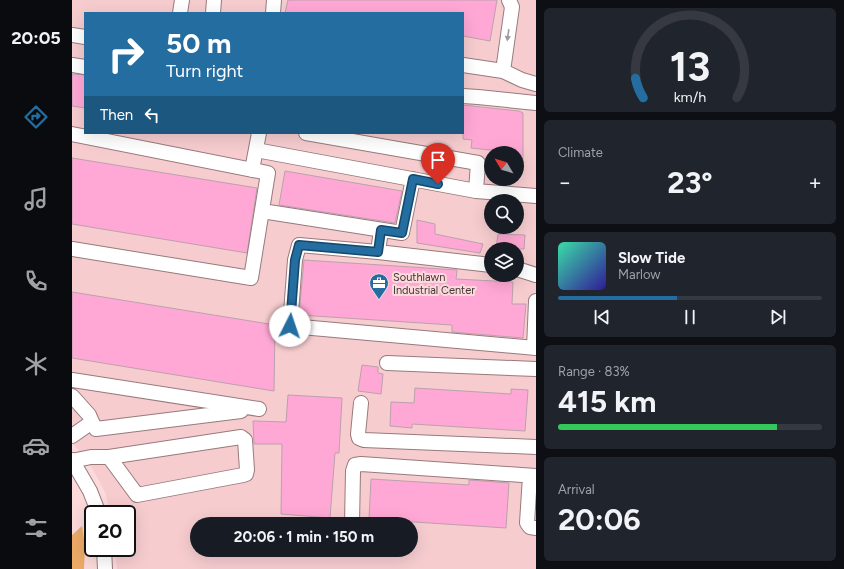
<!DOCTYPE html>
<html lang="en">
<head>
<meta charset="utf-8">
<style>
	:root { --surface:#171b24; --page:#20242c; --text:#f1f3f6; --muted:#9ea1a6; --line:#363941; --accent:#236da1 }
	body { margin:0; font-family:Figtree,sans-serif; background:var(--page); color:var(--text); height:100vh; display:flex; flex-direction:column; font-size:15px; white-space:nowrap }
	* { box-sizing:border-box; margin:0 }
	p { font-size:13px; color:var(--muted) }
	.icon { flex:none; width:22px; height:22px; fill:none; stroke:currentColor; stroke-width:2; stroke-linecap:round; stroke-linejoin:round }
	.map { position:relative; flex:1; overflow:hidden }
	.details { display:flex; flex-direction:column; gap:8px; padding:8px; background:#0d0f14; width:308px }
	.details>* { flex:none }
	.banner { position:absolute; left:12px; top:12px; width:380px; height:122px; border-radius:0px; box-shadow:0 4px 16px #0002; background:#236da1; color:#fff; overflow:hidden }
	.needle { width:26px; rotate:308deg }
	.fabs { position:absolute; left:412px; top:146px; display:grid; gap:8px }
	.fabs a { display:grid; place-items:center; width:40px; height:40px; border-radius:50%; background:var(--surface); box-shadow:0 4px 16px #0002; font-size:20px }
	.speed { position:absolute; left:12px; top:505px; display:flex; gap:8px; font-size:20px; font-weight:700; text-align:center }
	.speed>* { display:grid; place-content:center; width:52px; height:52px; border-radius:50%; background:var(--surface); box-shadow:0 4px 16px #0002; line-height:1 }
	.speed .limit { border:2px solid #111; border-radius:6px; background:#fff; color:#111 }
	.pin { position:absolute; display:grid; place-items:center; width:34px; height:34px; color:#fff; margin:-41px -17px; border-radius:50% 50% 50% 0; rotate:-45deg; box-shadow:0 0 4px #0007 }
	.pin .icon { rotate:45deg }
	.me { position:absolute; width:44px; margin:-22px; rotate:4deg; stroke-linejoin:round; filter:drop-shadow(0 0 3px #0008) }
	.turn { display:flex; align-items:center; gap:14px; height:84px; padding:0 16px; font-size:18px }
	.turn .icon { width:52px; height:52px; stroke-width:2.5 }
	.turn b { display:block; font-size:28px; line-height:34px }
	.then { display:flex; align-items:center; height:38px; padding:0 16px; background:#0003; gap:8px; font-size:15px }
	.big { font-size:30px; font-weight:700; line-height:1.1 }
	.details .widget { flex:1; display:flex; flex-direction:column; justify-content:center; gap:6px; min-width:0; padding:0 14px; border-radius:6px; background:var(--page) }
	.details .dial { align-items:center; gap:0 }
	.dial svg { height:104px; overflow:visible; fill:none; stroke:var(--line); stroke-width:7; stroke-linecap:round; text-anchor:middle }
	.dial text { fill:var(--text); stroke:none }
	.song { display:flex; align-items:center; gap:12px }
	.cover { width:48px; height:48px; border-radius:6px; background:linear-gradient(135deg,hsl(160 70% 55%),hsl(250 70% 35%)) }
	.played { height:4px; border-radius:2px; background:linear-gradient(90deg,var(--accent) 45%,var(--line) 45%) }
	.keys { display:flex; justify-content:space-around; direction:ltr }
	.heat { display:flex; justify-content:space-between; align-items:center; font-size:22px; direction:ltr }
	.charge { height:6px; border-radius:3px; background:linear-gradient(90deg,#34c759 83%,var(--line) 0) }
	.trip { position:absolute; left:118px; top:517px; width:228px; height:40px; border-radius:20px; background:var(--surface); box-shadow:0 4px 16px #0002; font-weight:700; line-height:40px; text-align:center }
	main { display:flex; flex:1; min-height:0 }
	.dock { display:flex; flex-direction:column; width:72px; justify-content:space-around; align-items:center; background:#090b0e; color:var(--muted) }
	.dock .icon { width:28px; height:28px }
	.dock .on { color:var(--accent) }
	.dock b { font-size:18px; color:var(--text) }
	.map>svg:first-child { display:block }
</style>
</head>
<body>
<main>
<nav class="dock">
<b>20:05</b>
<svg class="icon on" aria-label="directions" viewBox="0 0 24 24"><path d="M12 3l9 9-9 9-9-9zM9 14v-3h6M13 9l2 2-2 2"/></svg>
<svg class="icon" aria-label="music" viewBox="0 0 24 24"><path d="M9 18V5l10-2v13"/><circle cx="6" cy="18" r="3"/><circle cx="16" cy="16" r="3"/></svg>
<svg class="icon" aria-label="phone" viewBox="0 0 24 24"><path d="M5 4h4l2 5-3 2q2 4 5 5l2-3 5 2v4C11 20 4 13 5 4z"/></svg>
<svg class="icon" aria-label="climate" viewBox="0 0 24 24"><path d="M12 3v18M4 7l16 10M4 17L20 7"/></svg>
<svg class="icon" aria-label="car" viewBox="0 0 24 24"><path d="M5 17H2v-5l4-1 3-4h7l3 4 3 1v5h-3M9 17h6M6 11h13"/><circle cx="7" cy="17" r="2"/><circle cx="17" cy="17" r="2"/></svg>
<svg class="icon" aria-label="filters" viewBox="0 0 24 24"><path d="M4 7h16M4 17h16"/><circle cx="9" cy="7" r="2"/><circle cx="15" cy="17" r="2"/></svg>
</nav>
<div class="map">
<svg width="464" height="569" viewBox="0 0 464 569">
	<rect width="100%" height="100%" fill="#fcdadc"/>
	<path fill="#f6cccf" fill-rule="evenodd" d="M 0,0 L 464,0 L 464,569 L 45,569 L 43,548 L 55,548 L 55,514 L 39,514 L 33,492 L 20,468 L 0,442 ZM 13,13 L 391,13 L 391,133 L 13,133 ZM 419,153 L 445,153 L 445,179 L 419,179 ZM 419,201 L 445,201 L 445,227 L 419,227 ZM 419,249 L 445,249 L 445,275 L 419,275 ZM 125,524 L 339,524 L 339,550 L 125,550 Z"/>
	<path fill="#ecaa67" d="M 10,526 L 13,546 L 12,569 L 0,569 L 0,535 Z"/>
	<path fill="#ffa8d5" stroke="#bca0ad" d="M 216,0 L 425,0 L 418,41 L 391,36 L 391,13 L 213,13 Z
		M 0,74 L 13,75 L 13,108 L 0,106 Z
		M 391,105 L 447,111 L 451,113 L 451,163 L 445,156 L 445,153 L 399,148 L 400,140 L 391,139 Z
		M 0,158 L 185,188 L 175,253 L 0,224 Z
		M 213,171 L 330,191 L 323,223 L 207,205 Z
		M 345,220 L 363,224 L 363,234 L 411,244 L 408,253 L 345,243 Z
		M 426,234 L 453,235 L 452,249 L 424,249 Z
		M 232,260 L 385,270 L 384,279 L 441,282 L 440,304 L 454,304 L 451,338 L 380,332 L 380,325 L 227,315 Z
		M 0,292 L 203,325 L 202,391 L 0,358 Z
		M 290,365 L 306,367 L 306,373 L 311,374 L 309,394 L 286,391 Z
		M 343,388 L 439,394 L 439,389 L 456,390 L 453,431 L 340,424 L 340,428 L 318,426 L 319,402 L 342,403 Z
		M 216,395 L 270,398 L 267,453 L 263,453 L 258,518 L 209,514 L 210,444 L 182,444 L 181,421 L 214,422 Z
		M 299,479 L 397,485 L 397,480 L 437,483 L 434,528 L 297,519 Z"/>
	<g fill="none" stroke-linecap="round" stroke-linejoin="round">
		<g stroke="#987a7c" stroke-width="16">
			<path id="minor" d="M 108,13 L 110,0
				M 141,13 L 142,0
				M 201,13 L 202,0
				M 0,35 L 13,37
				M 0,65 L 13,67
				M 391,65 L 431,71 L 450,80 L 464,84
				M 431,71 L 440,7 L 437,0
				M 391,96 L 406,97 L 464,103
				M 234,133 L 406,163 L 404,191 L 464,196
				M 0,134 L 196,173 L 179,278 L 0,249
				M 184,150 L 404,191
				M 180,170 L 187,133
				M 190,211 L 330,233 L 341,179
				M 309,230 L 306,252 L 227,245 L 223,260 L 218,326 L 464,348
				M 306,252 L 419,265
				M 445,269 L 464,275
				M 462,348 L 464,301
				M 315,363 L 464,369
				M 0,380 L 187,409
				M 0,396 L 17,415 L 20,422 L 0,436
				M 289,403 L 286,434 L 287,438 L 292,440 L 464,447
				M 20,422 L 24,429 L 169,411
				M 0,460 L 18,491 L 27,514
				M 0,461 L 19,457 L 37,457 L 169,437 L 173,440 L 175,470 L 174,474 L 171,475 L 65,495 L 37,457
				M 458,476 L 455,523 L 458,527 L 464,528
				M 280,524 L 281,471 L 283,465 L 289,464 L 464,476
				M 32,548 L 33,569"/>
		</g>
		<use href="#minor" stroke="#fff" stroke-width="14"/>
	</g>
	<defs><path id="oneway-solid" d="M-6-.8H1V-3.2L6.5 0L1 3.2V.8H-6Z"/></defs>
	<use fill="#a19a9a" href="#oneway-solid" transform="translate(436 35) rotate(98)"/>
	<g fill="none" stroke-linecap="round" stroke-linejoin="round">
		<g stroke="#174769" stroke-width="10">
			<path id="route" d="M 218,326 L 223,260 L 227,245 L 306,252 L 309,230 L 330,233 L 341,179 L 366,184"/>
		</g>
		<use href="#route" stroke="#236da1" stroke-width="7"/>
	</g>
	<defs>
		<g id="office-pin" transform="scale(1)"><path d="M0 17L-7.5 6A9.5 9.5 0 1 1 7.5 6Z" fill="#236da1" stroke="#fcdadc"/><path d="M-6-3h4V-5.5h4V-3h4V5H-6ZM-1-4.5V-3h2v-1.5ZM-6 0V1H6V0Z" fill="#fff"/></g>
	</defs>
	<g fill-rule="evenodd">
		<use href="#office-pin" x="307" y="283"/>
	</g>
	<g text-anchor="middle" dominant-baseline="central" stroke-width="4" stroke-linejoin="round" paint-order="stroke">
		<g font-size="11" fill="#433536" stroke="#fcdadc" text-anchor="start">
			<text x="321" y="277">Southlawn<tspan x="321" dy="13">Industrial Center</tspan></text>
		</g>
	</g>
</svg>
<div class="fabs">
<a><svg class="needle" viewBox="-14 -14 28 28"><path d="M0-13l5 13h-10z" fill="#e53935"/><path d="M0 13l5-13h-10z" fill="#9ea1a6"/></svg></a>
<a><svg class="icon" aria-label="search" viewBox="0 0 24 24"><circle cx="10" cy="10" r="6"/><path d="M15 15l6 6"/></svg></a>
<a><svg class="icon" aria-label="layers" viewBox="0 0 24 24"><path d="M12 4l9 5-9 5-9-5zM3 14l9 5 9-5"/></svg></a>
</div>
<div class="speed"><div class="limit">20</div></div>
<div class="pin" style="left:366px;top:184px;background:#d93025"><svg class="icon" aria-label="arrive" viewBox="0 0 24 24"><path d="M6 21V4h12l-3 4 3 4H6"/></svg></div>
<svg class="me" style="left:218px;top:326px" viewBox="-20 -20 40 40"><circle r="19" fill="#fff"/><path d="M0-13L10 11 0 6-10 11z" fill="#236da1"/></svg>
<div class="trip">20:06 · 1 min · 150 m</div>
<div class="banner">
<div class="turn"><svg class="icon" aria-label="right" viewBox="0 0 24 24"><path d="M7 20v-9h11M14 6l5 5-5 5"/></svg><div><b>50 m</b>Turn right</div></div>
<div class="then">Then<svg class="icon" aria-label="left" viewBox="0 0 24 24"><path d="M17 20v-9H6M10 6l-5 5 5 5"/></svg></div>
</div>
</div>
<section class="details">
<div class="widget dial"><svg viewBox="0 0 100 80">
<path d="M14 69A42 42 0 1 1 86 69"/>
<path d="M14 69A42 42 0 0 1 8 54" stroke="#236da1"/>
<text x="50" y="56" font-size="32" font-weight="700">13</text>
<text x="50" y="72" font-size="11">km/h</text>
</svg></div>
<div class="widget"><p>Climate</p>
<div class="heat"><a>−</a><b class="big">23°</b><a>+</a></div>
</div>
<div class="widget">
<div class="song"><i class="cover"></i><div><b>Slow Tide</b><p>Marlow</p></div></div>
<div class="played"></div>
<div class="keys"><svg class="icon" aria-label="previous" viewBox="0 0 24 24"><path d="M18 5L8 12l10 7zM5 5v14"/></svg><svg class="icon" aria-label="pause" viewBox="0 0 24 24"><path d="M8 5v14M16 5v14"/></svg><svg class="icon" aria-label="next" viewBox="0 0 24 24"><path d="M6 5l10 7-10 7zM19 5v14"/></svg></div>
</div>
<div class="widget"><p>Range · 83%</p><b class="big">415 km</b><div class="charge"></div></div>
<div class="widget"><p>Arrival</p><b class="big">20:06</b></div>
</section>
</main>
</body>
</html>
